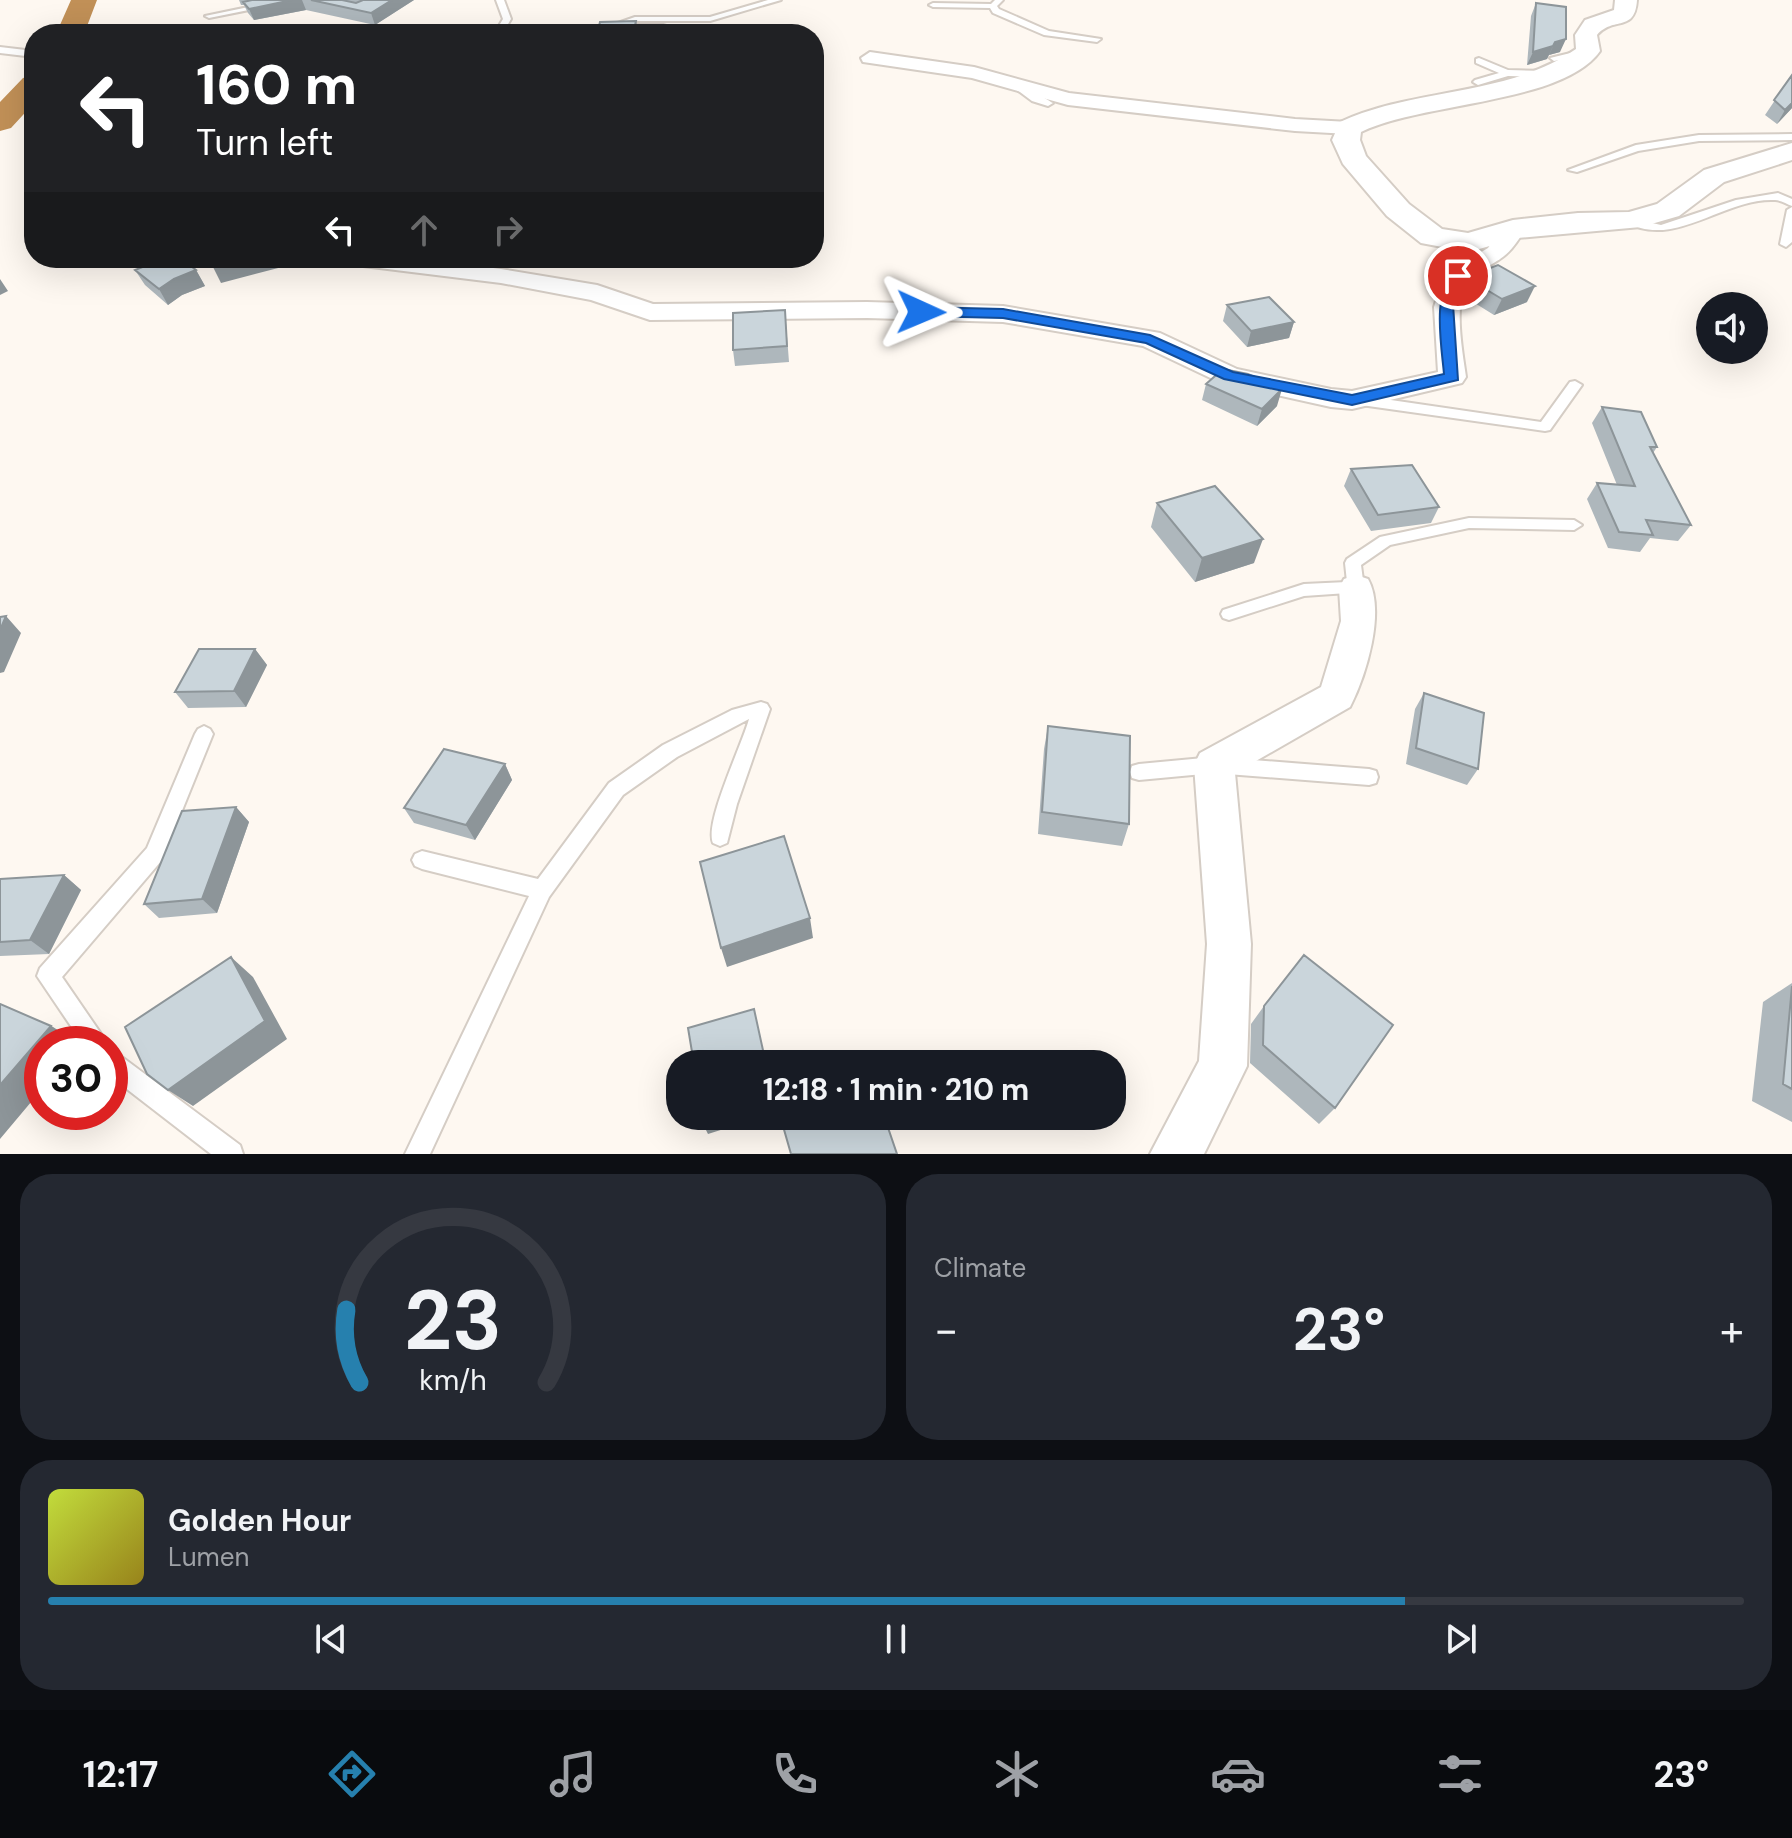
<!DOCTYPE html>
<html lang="en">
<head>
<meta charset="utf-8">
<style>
	:root { --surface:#171b24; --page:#242831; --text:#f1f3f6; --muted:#9ea1a6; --line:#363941; --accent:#2680ae }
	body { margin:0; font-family:"DM Sans",sans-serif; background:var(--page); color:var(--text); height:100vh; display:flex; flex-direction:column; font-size:30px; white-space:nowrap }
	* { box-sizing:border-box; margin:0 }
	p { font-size:26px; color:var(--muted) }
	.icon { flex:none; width:44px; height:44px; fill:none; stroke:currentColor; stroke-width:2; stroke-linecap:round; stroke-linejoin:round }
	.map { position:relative; height:1154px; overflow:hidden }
	.details { display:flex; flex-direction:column; gap:20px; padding:20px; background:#0d0f14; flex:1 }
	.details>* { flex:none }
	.guide { position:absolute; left:24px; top:24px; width:800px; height:244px; border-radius:32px; box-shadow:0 8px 32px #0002; background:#202124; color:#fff; overflow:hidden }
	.controls { position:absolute; left:1696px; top:292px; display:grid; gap:16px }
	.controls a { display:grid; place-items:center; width:72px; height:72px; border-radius:50%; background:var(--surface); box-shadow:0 8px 32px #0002; font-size:40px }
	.speed { position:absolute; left:24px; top:1026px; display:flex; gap:16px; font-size:40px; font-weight:700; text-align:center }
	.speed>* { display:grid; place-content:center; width:104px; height:104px; border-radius:50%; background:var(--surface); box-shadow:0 8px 32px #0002; line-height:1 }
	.speed .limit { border:12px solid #d22; background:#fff; color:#111 }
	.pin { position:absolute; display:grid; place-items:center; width:68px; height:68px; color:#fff; margin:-34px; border:4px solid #fff; border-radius:50%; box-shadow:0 2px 8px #0007 }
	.me { position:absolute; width:88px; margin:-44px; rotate:91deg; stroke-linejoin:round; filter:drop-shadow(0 0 6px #0008) }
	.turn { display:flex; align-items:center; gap:28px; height:168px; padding:0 40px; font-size:36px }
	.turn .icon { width:104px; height:104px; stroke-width:2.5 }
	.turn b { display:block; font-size:56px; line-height:68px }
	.lanes { display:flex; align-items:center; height:76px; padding:0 40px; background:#0003; justify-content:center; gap:40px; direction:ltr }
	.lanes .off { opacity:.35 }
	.big { font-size:60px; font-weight:700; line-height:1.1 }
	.details .widget { flex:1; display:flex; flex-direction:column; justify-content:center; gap:12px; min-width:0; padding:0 28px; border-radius:32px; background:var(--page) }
	.details .dial { align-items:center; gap:0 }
	.dial svg { height:208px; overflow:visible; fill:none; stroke:var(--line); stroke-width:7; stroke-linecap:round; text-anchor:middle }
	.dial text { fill:var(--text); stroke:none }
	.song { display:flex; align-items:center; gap:24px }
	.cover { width:96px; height:96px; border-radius:12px; background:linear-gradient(135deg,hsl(70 70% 55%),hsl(50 70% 35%)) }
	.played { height:8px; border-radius:4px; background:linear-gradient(90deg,var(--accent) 80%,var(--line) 80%) }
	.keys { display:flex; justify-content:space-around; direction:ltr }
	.heat { display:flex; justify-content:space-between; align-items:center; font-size:44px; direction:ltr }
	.details .tiles { flex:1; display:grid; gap:20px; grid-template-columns:1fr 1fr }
	.widget:last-child { grid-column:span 2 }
	.trip { position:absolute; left:666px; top:1050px; width:460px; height:80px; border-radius:32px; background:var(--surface); box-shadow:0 8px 32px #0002; font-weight:700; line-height:80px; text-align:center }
	.menu { display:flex; height:128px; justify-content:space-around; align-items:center; background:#090b0e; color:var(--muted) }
	.menu .icon { width:56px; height:56px }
	.menu .on { color:var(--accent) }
	.menu b { font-size:36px; color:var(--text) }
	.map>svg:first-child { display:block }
</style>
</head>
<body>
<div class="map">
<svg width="1792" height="1154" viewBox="0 0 1792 1154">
	<rect width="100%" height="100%" fill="#fef8f1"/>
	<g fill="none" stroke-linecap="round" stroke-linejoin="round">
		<path fill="#c19057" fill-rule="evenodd" d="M 71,0 L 97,0 L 84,34 L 56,34 Z
			M 34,75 L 34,103 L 11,128 L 0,131 L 0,102 L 23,78 Z"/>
		<g stroke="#d5cdc5" stroke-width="4">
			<path id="lane" d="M 282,0 L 299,0 L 209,18 L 205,16 Z
				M 496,0 L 504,0 L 511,19 L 502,34 L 494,34 L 503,19 Z
				M 768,0 L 781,0 L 710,21 L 636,21 L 627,24 L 663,25 L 694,34 L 663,29 L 631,30 L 615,24 L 635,17 L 710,17 Z
				M 995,0 L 1003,0 L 997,6 L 999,9 L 1049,31 L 1101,39 L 1097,42 L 1044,35 L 993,13 L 990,8 L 933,7 L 929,5 L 933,3 L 991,4 Z
				M 0,47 L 34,51 L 34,57 L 0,53 Z
				M 1587,49 L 1590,50 L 1590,54 L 1554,61 L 1550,58 Z
				M 1479,58 L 1508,70 L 1548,71 L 1552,74 L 1548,77 L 1508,76 L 1478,85 L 1473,82 L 1475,80 L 1499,73 L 1476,63 L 1476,59 Z
				M 1012,82 C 1021,82 1044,98 1053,103 L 1048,106 L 1032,101 L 1012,86 Z
				M 1792,134 L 1792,140 L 1699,141 L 1638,151 L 1577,172 L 1568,170 L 1636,145 L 1699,135 Z
				M 1778,193 L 1792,199 L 1792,206 C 1787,204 1780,200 1775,200 C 1725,197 1672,251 1625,221 L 1630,218 L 1661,225 L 1736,200 Z
				M 1792,207 L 1792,242 L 1786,247 L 1780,244 L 1787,210 Z
				M 1575,381 L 1582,385 L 1550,430 L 1545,431 L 1361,405 L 1354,401 L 1361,397 L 1384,399 L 1541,422 L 1570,382 Z
				M 1469,518 L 1574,520 L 1582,525 L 1574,530 L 1469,528 L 1390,545 L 1361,565 L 1364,588 L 1362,592 L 1304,596 L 1229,620 L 1223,618 L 1221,614 L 1223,610 L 1304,584 L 1347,582 L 1345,563 L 1347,559 L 1380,537 Z
				M 761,702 L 767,704 L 770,709 L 737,804 L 727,843 L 720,846 L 713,843 C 704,823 742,745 749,719 L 677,757 L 623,795 L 549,897 L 430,1154 L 405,1154 L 529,896 L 422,869 L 415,866 L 412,860 L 415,854 L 422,851 L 538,879 L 609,783 L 663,745 L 732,710 Z
				M 204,726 L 210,729 L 213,734 L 162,860 L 62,977 L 108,1044 L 83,1044 L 37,976 L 40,968 L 147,848 L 195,734 L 198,729 Z
				M 1214,757 L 1369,769 L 1376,771 L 1378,777 L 1376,783 L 1369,785 L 1214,773 L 1139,780 L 1132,778 L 1130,772 L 1132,766 L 1139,764 Z
				M 110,1051 L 118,1054 L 240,1145 L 243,1154 L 211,1154 L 110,1076 Z"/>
		</g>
		<g stroke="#d5cdc5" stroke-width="4">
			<path id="street" d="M 870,52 L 974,67 L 1069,93 L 1295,119 L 1349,122 L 1359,128 L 1349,134 L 1295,131 L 1068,105 L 972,78 L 863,62 L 861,58 Z
				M 1513,222 L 1521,224 L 1525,229 C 1505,264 1497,257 1471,279 C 1451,296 1463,354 1466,377 L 1462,383 L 1352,409 L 1331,407 L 1219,382 L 1143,346 L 1003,322 L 867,318 L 650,320 L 591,300 L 501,283 L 355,265 L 346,263 L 343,258 L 415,258 L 501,269 L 597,285 L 653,304 L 867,302 L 1003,306 L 1160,333 L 1237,369 L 1331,389 L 1352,391 L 1438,372 L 1434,307 L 1442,282 L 1453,269 L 1488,248 L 1505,224 Z
				M 1356,575 L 1368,579 C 1386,611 1366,676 1350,707 L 1235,773 L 1251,944 L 1247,1066 L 1204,1154 L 1150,1154 L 1199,1061 L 1207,944 L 1194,765 L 1200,753 L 1321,687 L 1341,621 L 1339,588 L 1344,579 Z"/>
		</g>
		<g stroke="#d5cdc5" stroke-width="4">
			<path id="secondary" d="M 1615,0 L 1637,0 C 1635,33 1613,16 1597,35 L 1600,51 C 1563,104 1422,102 1361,132 L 1360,140 L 1366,156 L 1409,204 L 1442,229 L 1468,233 L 1513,220 L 1578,213 L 1629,212 L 1657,204 L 1704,170 L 1792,143 L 1792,160 L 1724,182 L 1679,216 L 1641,227 L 1517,238 L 1469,252 L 1421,243 L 1387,216 L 1343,164 L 1332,140 L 1340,122 C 1415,87 1507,97 1576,49 L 1575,35 L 1585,20 L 1614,10 Z"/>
		</g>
		<use href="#lane" fill="#fff" fill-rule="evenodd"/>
		<use href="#street" fill="#fff" fill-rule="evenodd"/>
		<use href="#secondary" fill="#fff" fill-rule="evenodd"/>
	</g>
	<path fill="#aeb7bc" d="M 239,0 L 414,0 L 375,25 L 306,10 L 254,20 L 248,13 L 244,5 L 241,5 Z
		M 1536,3 L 1560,52 L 1549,55 L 1547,59 L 1527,65 L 1531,16 Z
		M 1792,75 L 1792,108 L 1777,124 L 1765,115 Z
		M 135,270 L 196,270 L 205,286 L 182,295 L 168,305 L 145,285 Z
		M 1474,274 L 1527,302 L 1494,315 L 1465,297 Z
		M 1227,305 L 1294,322 L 1289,338 L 1247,347 L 1223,321 Z
		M 785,310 L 789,362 L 735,366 L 733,350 Z
		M 1206,384 L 1277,406 L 1257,426 L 1202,400 Z
		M 1602,407 L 1657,447 L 1653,453 L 1691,525 L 1678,541 L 1650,538 L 1640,552 L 1608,548 L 1587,499 L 1597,483 L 1617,485 L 1592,423 Z
		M 1351,469 L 1439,507 L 1431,523 L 1371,531 L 1344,486 Z
		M 1157,503 L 1254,563 L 1195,582 L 1151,527 Z
		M 255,649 L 267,665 L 246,707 L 188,708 L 175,692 Z
		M 1424,693 L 1478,769 L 1467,785 L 1406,764 L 1415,709 Z
		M 1048,726 L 1129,824 L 1122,846 L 1038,834 L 1044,749 Z
		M 505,764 L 512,780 L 475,840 L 414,823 L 404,808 Z
		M 236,807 L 249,822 L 217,913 L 159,918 L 144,904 Z
		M 64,875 L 81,890 L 49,954 L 0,956 L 0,879 Z
		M 1792,983 L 1792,1122 L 1752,1101 L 1763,1002 Z
		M 1264,1006 L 1335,1108 L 1319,1124 L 1250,1063 L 1251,1024 Z"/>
	<path fill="#8d9599" d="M 292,0 L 302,0 L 306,10 L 254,20 L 249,9 Z
		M 392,0 L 414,0 L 375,25 L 371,13 Z
		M 636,21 L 638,34 L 633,34 Z
		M 1566,39 L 1560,52 L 1549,55 L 1555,42 Z
		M 1553,46 L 1547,59 L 1527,65 L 1533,52 Z
		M 1792,103 L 1792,108 L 1777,124 L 1785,110 Z
		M 250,258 L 284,258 L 286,266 L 221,283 L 213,267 Z
		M 196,270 L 205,286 L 182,295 L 168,305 L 159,289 L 174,279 Z
		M 0,279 L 8,291 L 0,295 Z
		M 1535,286 L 1527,302 L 1494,315 L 1502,299 Z
		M 1294,322 L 1289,338 L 1247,347 L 1251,331 Z
		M 1282,389 L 1277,406 L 1257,426 L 1262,409 Z
		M 1263,539 L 1254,563 L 1195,582 L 1202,558 Z
		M 6,616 L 21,633 L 4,672 L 0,673 L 0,630 Z
		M 255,649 L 267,665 L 246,707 L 234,691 Z
		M 505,764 L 512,780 L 475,840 L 466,825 Z
		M 236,807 L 249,822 L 217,913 L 202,899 Z
		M 64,875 L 81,890 L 49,954 L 30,940 Z
		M 810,918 L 813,938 L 727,967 L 721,948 Z
		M 231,957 L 253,977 L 287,1039 L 193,1106 L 168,1090 Z
		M 50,1025 L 79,1044 L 42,1044 L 42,1089 L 0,1139 L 0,1085 Z
		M 727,1116 L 765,1116 L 708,1134 L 703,1124 Z"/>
	<path fill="#cad5db" stroke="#8d9599" stroke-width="2" d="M 252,0 L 292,0 L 249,9 L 243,2 Z
		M 311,0 L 342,0 L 356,3 L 363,0 L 392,0 L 371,13 Z
		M 1536,3 L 1566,7 L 1566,39 L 1555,42 L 1553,46 L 1533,52 Z
		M 636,21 L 633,34 L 597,34 L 600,22 Z
		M 1792,75 L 1792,103 L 1785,110 L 1774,100 Z
		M 165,258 L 180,258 L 196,270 L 174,279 L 159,289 L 135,270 Z
		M 224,258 L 250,258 L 213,267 Z
		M 1498,265 L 1535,286 L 1502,299 L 1472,281 L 1474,274 Z
		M 1269,297 L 1294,322 L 1251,331 L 1227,305 Z
		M 785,310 L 787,346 L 733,350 L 733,313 Z
		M 1223,369 L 1248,374 L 1282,389 L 1262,409 L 1206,384 Z
		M 1602,407 L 1641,412 L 1657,447 L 1650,447 L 1691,525 L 1646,520 L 1653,535 L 1619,532 L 1597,483 L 1635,486 Z
		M 1412,465 L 1439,507 L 1378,515 L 1351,469 Z
		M 1215,486 L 1263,539 L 1202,558 L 1157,503 Z
		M 6,616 L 0,630 L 0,617 Z
		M 199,649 L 255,649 L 234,691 L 175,692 Z
		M 1424,693 L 1484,713 L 1478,769 L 1416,748 Z
		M 1048,726 L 1130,736 L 1129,824 L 1042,812 Z
		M 444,749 L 505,764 L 466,825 L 404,808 Z
		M 236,807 L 202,899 L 144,904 L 182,811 Z
		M 784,836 L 810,918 L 721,948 L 700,862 Z
		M 64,875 L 30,940 L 0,942 L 0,879 Z
		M 1304,955 L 1393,1025 L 1335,1108 L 1263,1045 L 1264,1006 Z
		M 231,957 L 265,1021 L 168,1090 L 147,1074 L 125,1027 Z
		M 1792,986 L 1792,1089 L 1783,1084 Z
		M 0,1004 L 51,1026 L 0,1085 Z
		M 754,1009 L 766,1064 L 694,1064 L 688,1028 Z
		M 702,1116 L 727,1116 L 703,1124 Z
		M 810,1116 L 884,1116 L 897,1154 L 791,1154 L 783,1126 Z"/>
	<path fill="#1a73e8" stroke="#114b97" stroke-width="2" d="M 1458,272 L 1465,276 L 1453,304 L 1458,380 L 1352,405 L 1224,379 L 1146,343 L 1003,318 L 921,316 L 914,312 L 921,307 L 1003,309 L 1150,335 L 1233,372 L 1352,395 L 1444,374 C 1442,349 1430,285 1458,272 Z"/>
</svg>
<div class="controls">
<a><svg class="icon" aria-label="sound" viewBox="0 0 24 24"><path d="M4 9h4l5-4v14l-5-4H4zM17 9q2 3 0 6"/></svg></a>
</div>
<div class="speed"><div class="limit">30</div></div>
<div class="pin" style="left:1458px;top:276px;background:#d93025"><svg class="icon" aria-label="arrive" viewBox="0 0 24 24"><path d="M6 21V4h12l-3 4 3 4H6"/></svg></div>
<svg class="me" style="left:921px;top:312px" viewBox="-20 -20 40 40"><path d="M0-17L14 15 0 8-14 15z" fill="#1a73e8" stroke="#fff" stroke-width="4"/></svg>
<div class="trip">12:18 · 1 min · 210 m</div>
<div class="guide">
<div class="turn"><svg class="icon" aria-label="left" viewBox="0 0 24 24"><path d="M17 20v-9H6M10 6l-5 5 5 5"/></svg><div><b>160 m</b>Turn left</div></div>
<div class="lanes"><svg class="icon" aria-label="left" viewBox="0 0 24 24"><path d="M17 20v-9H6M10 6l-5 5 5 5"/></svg><svg class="icon off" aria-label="ahead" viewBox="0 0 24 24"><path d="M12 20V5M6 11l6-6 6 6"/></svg><svg class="icon off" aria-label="right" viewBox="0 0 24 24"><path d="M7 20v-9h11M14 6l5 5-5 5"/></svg></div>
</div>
</div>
<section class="details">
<div class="tiles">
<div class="widget dial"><svg viewBox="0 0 100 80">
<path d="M14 69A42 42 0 1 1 86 69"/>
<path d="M14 69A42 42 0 0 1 9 41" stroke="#2680ae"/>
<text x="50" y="56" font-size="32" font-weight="700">23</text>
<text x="50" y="72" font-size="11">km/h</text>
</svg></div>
<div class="widget"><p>Climate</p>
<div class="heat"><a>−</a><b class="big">23°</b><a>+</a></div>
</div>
<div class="widget">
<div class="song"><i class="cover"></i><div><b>Golden Hour</b><p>Lumen</p></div></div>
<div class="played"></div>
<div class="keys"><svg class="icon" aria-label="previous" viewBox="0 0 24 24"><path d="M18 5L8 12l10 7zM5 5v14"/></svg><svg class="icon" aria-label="pause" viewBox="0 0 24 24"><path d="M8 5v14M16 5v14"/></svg><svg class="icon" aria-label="next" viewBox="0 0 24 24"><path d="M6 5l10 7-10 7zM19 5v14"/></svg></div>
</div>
</div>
</section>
<nav class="menu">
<b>12:17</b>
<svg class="icon on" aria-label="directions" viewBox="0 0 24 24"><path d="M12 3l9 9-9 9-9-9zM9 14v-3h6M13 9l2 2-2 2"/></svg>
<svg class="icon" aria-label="music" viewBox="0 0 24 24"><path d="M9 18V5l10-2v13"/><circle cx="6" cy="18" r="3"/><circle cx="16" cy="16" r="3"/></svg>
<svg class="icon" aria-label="phone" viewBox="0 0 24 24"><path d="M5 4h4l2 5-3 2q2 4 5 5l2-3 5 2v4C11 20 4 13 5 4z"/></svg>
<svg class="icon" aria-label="climate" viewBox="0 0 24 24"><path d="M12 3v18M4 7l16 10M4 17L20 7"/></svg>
<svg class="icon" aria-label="car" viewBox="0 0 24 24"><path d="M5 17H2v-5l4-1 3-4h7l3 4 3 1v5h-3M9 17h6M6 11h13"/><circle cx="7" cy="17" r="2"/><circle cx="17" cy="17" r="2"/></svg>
<svg class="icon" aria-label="filters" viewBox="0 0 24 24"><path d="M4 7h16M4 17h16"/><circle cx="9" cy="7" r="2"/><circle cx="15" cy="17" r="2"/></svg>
<b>23°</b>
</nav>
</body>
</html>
